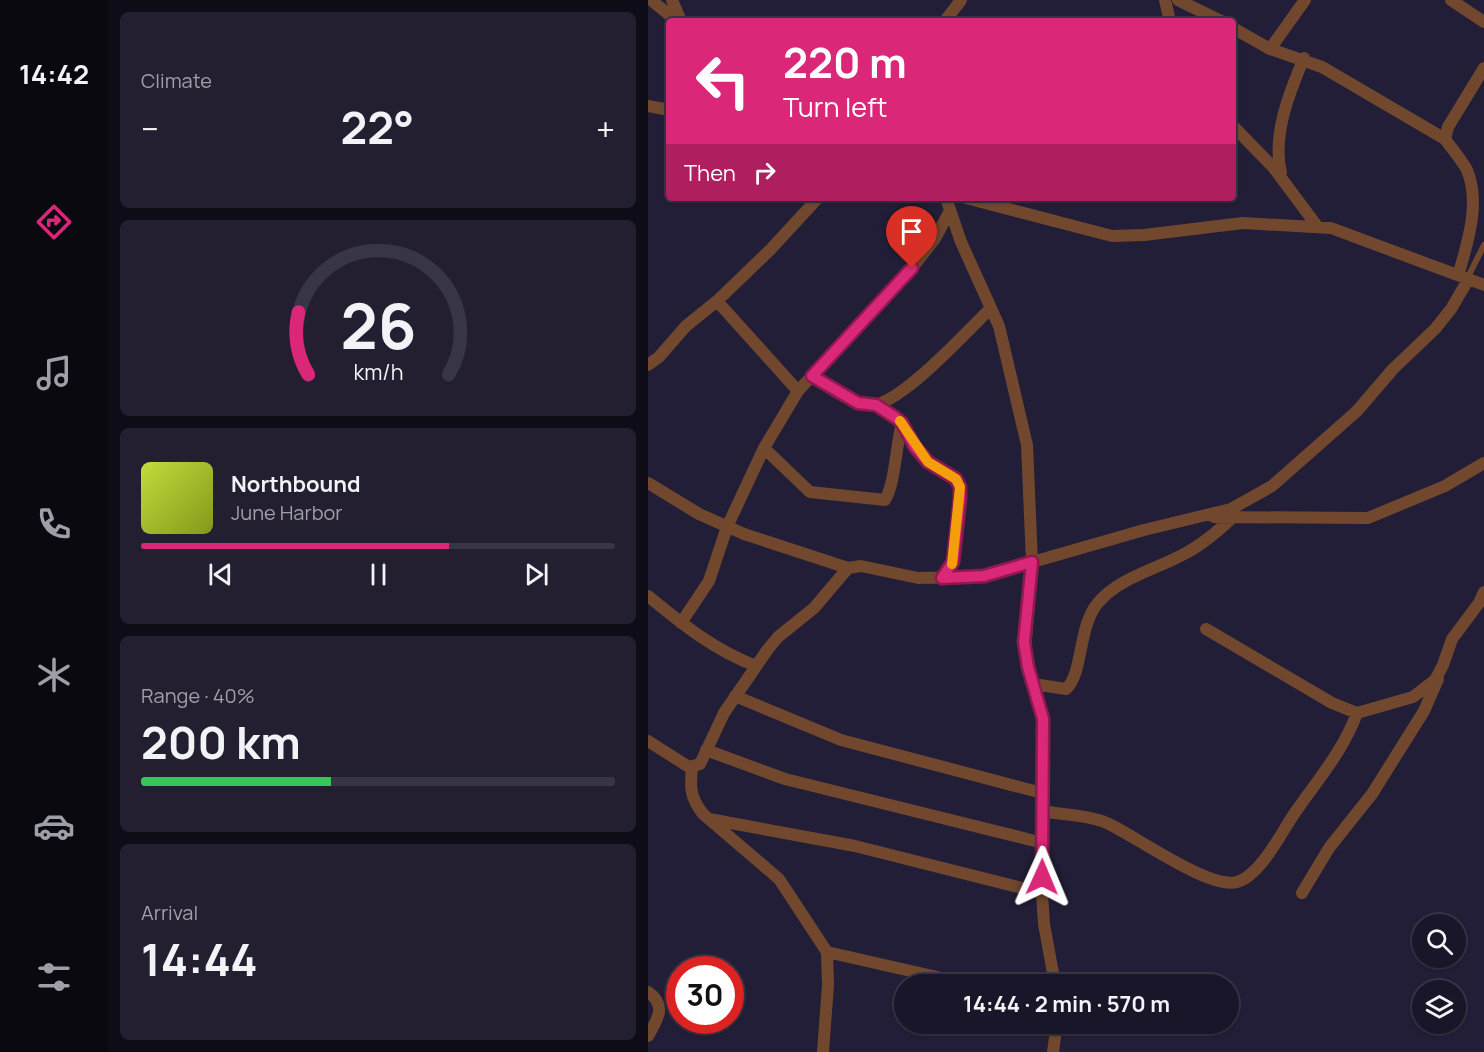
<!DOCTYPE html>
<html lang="en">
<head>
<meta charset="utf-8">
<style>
	:root { --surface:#1a1629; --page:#231f31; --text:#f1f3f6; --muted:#9f9fa8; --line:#383546; --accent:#db2777 }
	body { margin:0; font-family:Manrope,sans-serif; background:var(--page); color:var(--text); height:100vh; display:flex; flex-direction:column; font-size:22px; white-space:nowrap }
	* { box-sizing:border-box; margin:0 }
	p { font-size:20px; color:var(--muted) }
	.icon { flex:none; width:33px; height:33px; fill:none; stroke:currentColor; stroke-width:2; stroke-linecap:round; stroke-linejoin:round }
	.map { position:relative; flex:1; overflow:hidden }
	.side { display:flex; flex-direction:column; gap:12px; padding:12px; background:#0e0c17; width:540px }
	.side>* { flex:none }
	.hud { position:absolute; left:18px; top:18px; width:570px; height:183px; border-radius:6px; box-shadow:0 2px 4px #0004,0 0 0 2px var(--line); background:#db2777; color:#fff; overflow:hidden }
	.buttons { position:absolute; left:764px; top:914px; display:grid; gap:12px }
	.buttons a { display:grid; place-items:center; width:54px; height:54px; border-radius:50%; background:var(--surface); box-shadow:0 2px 4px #0004,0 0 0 2px var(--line); font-size:30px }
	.speed { position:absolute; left:18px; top:956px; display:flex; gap:12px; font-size:30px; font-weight:700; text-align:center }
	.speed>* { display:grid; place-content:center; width:78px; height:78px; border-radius:50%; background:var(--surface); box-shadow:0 2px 4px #0004,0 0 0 2px var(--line); line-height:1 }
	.speed .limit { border:9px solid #d22; background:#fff; color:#111 }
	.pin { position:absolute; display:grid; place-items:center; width:51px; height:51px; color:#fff; margin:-62px -26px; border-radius:50% 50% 50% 0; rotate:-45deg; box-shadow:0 0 6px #0007 }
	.pin .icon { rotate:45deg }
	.me { position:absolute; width:66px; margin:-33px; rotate:1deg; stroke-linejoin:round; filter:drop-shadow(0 0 4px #0008) }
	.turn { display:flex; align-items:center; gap:21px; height:126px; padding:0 18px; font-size:27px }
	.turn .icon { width:78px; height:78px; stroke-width:2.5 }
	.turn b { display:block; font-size:42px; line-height:51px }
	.then { display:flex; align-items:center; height:57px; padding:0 18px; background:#0003; gap:12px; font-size:22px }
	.big { font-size:45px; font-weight:700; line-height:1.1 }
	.side .tile { flex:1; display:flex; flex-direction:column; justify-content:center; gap:9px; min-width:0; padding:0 21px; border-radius:9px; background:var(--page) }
	.side .dial { align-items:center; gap:0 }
	.dial svg { height:156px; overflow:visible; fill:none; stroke:var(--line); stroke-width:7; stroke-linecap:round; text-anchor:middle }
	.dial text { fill:var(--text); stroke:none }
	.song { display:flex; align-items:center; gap:18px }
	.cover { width:72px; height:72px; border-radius:9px; background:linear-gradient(135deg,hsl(70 70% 55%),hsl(70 70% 35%)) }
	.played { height:6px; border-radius:3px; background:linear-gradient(90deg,var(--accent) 65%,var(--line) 65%) }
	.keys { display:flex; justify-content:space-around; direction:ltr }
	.heat { display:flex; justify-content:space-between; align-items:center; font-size:33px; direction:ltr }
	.charge { height:9px; border-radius:4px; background:linear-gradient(90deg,#34c759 40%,var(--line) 0) }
	.trip { position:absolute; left:246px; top:974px; width:345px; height:60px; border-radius:30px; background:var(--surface); box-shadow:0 2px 4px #0004,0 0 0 2px var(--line); font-weight:700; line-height:60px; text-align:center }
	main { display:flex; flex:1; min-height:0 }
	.dock { display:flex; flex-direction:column; width:108px; justify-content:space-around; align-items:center; background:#0a0910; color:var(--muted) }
	.dock .icon { width:42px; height:42px }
	.dock .current { color:var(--accent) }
	.dock b { font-size:27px; color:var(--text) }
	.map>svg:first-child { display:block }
</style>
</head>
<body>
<main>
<nav class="dock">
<b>14:42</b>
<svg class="icon current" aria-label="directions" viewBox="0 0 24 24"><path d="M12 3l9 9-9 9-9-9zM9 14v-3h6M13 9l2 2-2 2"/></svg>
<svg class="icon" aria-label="music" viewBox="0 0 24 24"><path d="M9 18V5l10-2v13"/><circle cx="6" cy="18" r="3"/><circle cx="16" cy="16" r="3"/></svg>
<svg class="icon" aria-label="phone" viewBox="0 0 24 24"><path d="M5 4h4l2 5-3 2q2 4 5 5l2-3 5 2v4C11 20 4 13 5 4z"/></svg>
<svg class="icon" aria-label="climate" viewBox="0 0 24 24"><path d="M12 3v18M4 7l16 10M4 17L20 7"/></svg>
<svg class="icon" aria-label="car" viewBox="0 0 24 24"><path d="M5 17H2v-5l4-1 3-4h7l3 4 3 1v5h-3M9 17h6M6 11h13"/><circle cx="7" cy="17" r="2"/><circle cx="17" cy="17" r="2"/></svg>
<svg class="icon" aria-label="filters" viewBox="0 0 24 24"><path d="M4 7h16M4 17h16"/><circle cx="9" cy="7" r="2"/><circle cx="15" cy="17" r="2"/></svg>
</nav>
<section class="side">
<div class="tile"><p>Climate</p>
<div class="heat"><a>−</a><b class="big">22°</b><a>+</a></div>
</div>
<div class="tile dial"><svg viewBox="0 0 100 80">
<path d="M14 69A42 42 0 1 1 86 69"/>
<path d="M14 69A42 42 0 0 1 9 37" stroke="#db2777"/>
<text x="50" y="56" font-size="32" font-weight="700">26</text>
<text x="50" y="72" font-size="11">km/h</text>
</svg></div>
<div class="tile">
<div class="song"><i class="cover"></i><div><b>Northbound</b><p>June Harbor</p></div></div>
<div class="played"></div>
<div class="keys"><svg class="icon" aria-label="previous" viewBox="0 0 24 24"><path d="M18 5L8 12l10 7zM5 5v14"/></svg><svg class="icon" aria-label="pause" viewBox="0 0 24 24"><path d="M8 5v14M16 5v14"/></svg><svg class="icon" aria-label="next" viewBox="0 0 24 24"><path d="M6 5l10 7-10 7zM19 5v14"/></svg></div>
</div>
<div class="tile"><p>Range · 40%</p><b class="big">200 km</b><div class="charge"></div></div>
<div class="tile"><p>Arrival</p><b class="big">14:44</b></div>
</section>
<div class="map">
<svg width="836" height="1052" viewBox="0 0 836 1052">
	<rect width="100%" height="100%" fill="#221e37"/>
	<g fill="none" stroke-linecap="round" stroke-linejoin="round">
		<path stroke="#71482e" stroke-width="6" d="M 819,279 L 836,245"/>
		<path stroke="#71482e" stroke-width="12" d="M 3,0 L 29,21
			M 24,0 L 33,21
			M 517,0 L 522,21
			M 530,0 L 573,21
			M 803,0 L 836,22
			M 297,21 L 313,0
			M 585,28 L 622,49 L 674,67 L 797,139
			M 622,49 L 657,0
			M 0,106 L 21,110
			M 585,126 L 625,167 L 669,226
			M 633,173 C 624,136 641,93 656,58
			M 298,198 L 313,242 L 351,326 L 379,445 L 384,562 L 377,654 L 395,719 L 394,893 L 396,924 L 407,984
			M 318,198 L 464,236 L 496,235 L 595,223 L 683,228 L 836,285
			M 812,269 C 821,238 832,201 819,170 C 813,159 804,149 797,139 L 800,127 L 836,68
			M 69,301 L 150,391
			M 0,365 L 11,357 L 38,326 L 69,301 L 122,250 L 170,198
			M 163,376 C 181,387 201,403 221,405 C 249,409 321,329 343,308
			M 229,405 L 254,423 L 267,447 L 280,462 L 303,476 L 312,487 L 305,562 L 294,578
			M 116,448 L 162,492 L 237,500 C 247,484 248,445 254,423
			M 0,483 L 51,514 L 96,534 L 200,568
			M 566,517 L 720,518 L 797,486 L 836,463
			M 0,596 C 34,624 66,650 108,666
			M 33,623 L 61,581 L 79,527 L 116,448 L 150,391 L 264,268 L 286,240 L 302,211
			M 558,629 L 684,703 L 709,713 L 765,697 L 787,680 L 795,665 L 804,639 L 831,603 L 836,592
			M 385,684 L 418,689 C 435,674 430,628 449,604 C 470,578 507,570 536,554 C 554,545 569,532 584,518
			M 87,696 L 193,740 L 394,793
			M 0,741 L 41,767 L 52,764 L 76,713 L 120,649 L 130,637 L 166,608 L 200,568 L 213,566 L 270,578 L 336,576 L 496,530 L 583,509 L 624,486 L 709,411 L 745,369 L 787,329 L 803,309 L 820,280
			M 58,750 L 137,779 L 395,843
			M 44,767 C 42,788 42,797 55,814 L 131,879 L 179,952 L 180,985 L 175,1052
			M 394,811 C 415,815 442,815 461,824 C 487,836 562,890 589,882 C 611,876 632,836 644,817 C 667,783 695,752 709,713
			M 61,819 L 207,846 L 394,893
			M 654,893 L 681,848 L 724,794 L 776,711 L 790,679
			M 179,952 L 320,984
			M 0,992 C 19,1005 10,1019 0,1036
			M 405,1052 L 409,1023"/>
	</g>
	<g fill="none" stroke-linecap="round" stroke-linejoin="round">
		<g stroke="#8e194d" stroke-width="15">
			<path id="route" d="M 264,268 L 164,376 L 210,403 L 228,405 L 248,418 L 254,423 L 267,447 L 280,462 L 308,479 L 312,487 L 312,499 L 305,562 L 294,578 L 336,576 L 384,562 L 376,642 L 380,667 L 395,719 L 394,877"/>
		</g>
		<use href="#route" stroke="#db2777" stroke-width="10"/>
		<path stroke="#f59e0b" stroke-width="10" d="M 252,421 L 280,462 L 308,479 L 312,487 L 304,564"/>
	</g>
</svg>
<div class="buttons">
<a><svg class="icon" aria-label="search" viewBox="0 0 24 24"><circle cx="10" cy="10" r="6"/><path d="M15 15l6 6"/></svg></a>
<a><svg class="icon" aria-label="layers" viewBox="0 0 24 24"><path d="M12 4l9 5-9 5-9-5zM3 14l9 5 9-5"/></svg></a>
</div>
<div class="speed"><div class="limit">30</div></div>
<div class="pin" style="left:264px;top:268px;background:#d93025"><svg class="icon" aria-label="arrive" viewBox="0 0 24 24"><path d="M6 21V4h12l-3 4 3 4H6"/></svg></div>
<svg class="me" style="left:394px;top:877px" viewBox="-20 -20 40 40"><path d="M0-17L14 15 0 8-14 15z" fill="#db2777" stroke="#fff" stroke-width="4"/></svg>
<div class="trip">14:44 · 2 min · 570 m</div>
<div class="hud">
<div class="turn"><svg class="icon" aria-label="left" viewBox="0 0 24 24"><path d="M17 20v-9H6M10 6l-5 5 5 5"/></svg><div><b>220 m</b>Turn left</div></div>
<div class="then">Then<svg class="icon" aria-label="right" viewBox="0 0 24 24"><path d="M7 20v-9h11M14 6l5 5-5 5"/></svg></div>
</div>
</div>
</main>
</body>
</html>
